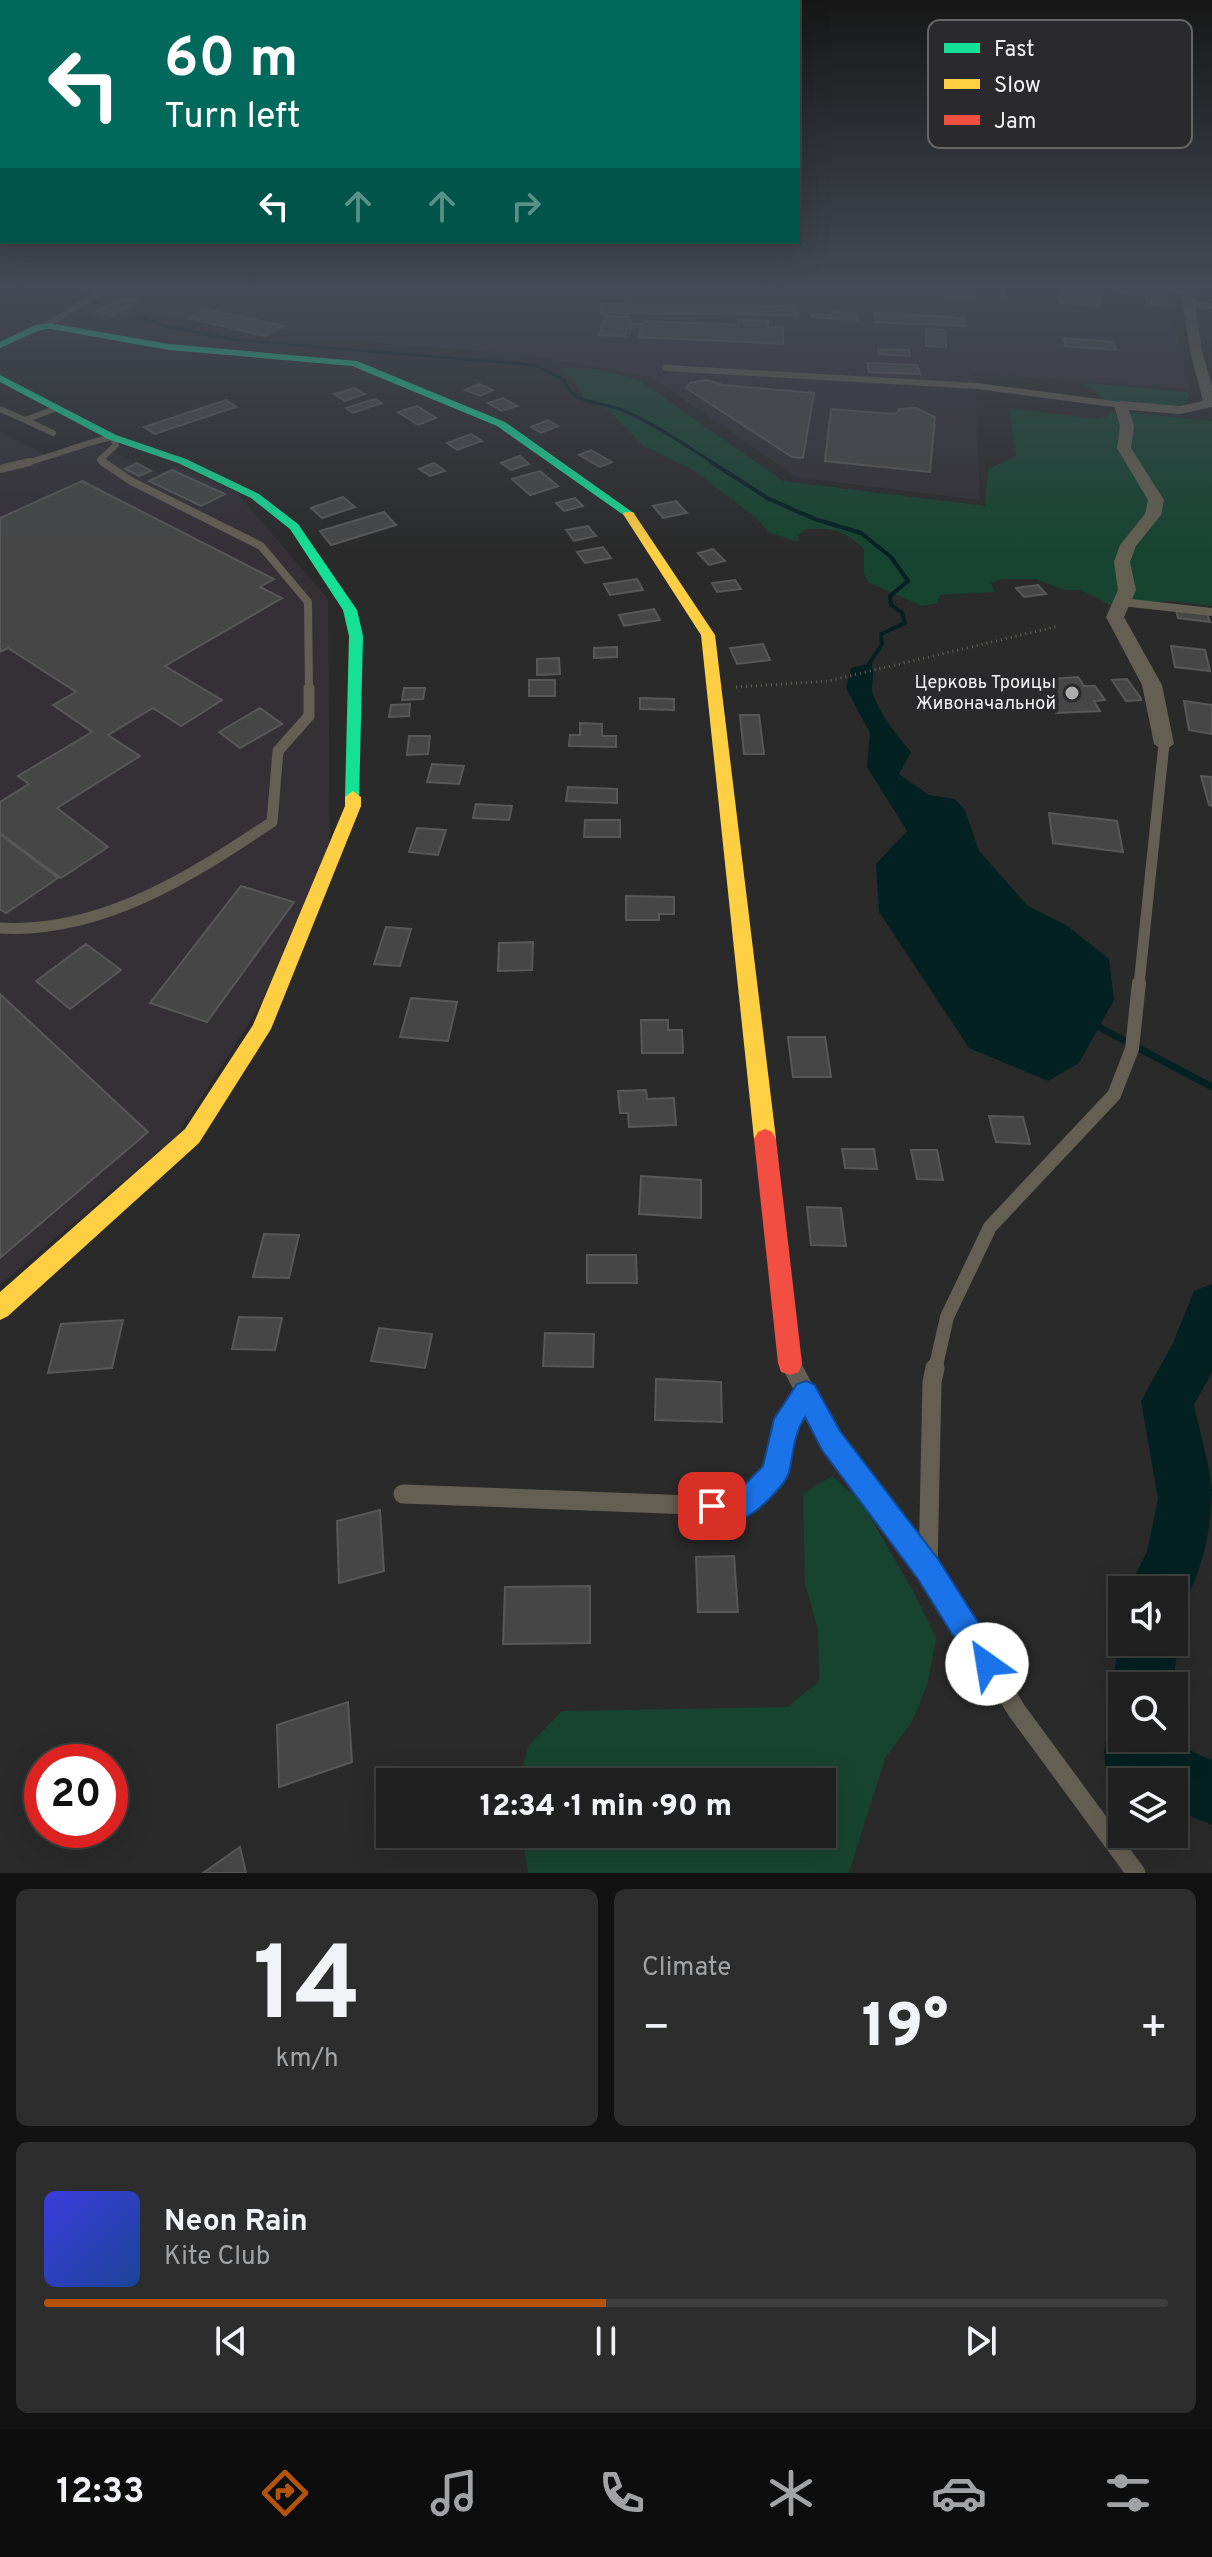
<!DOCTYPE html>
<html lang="en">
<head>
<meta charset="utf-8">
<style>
	:root { --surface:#202020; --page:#2d2d2d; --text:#f1f3f6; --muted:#a2a3a5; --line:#3d3e3e; --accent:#b45309 }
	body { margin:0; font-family:Overpass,sans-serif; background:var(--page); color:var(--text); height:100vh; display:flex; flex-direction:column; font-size:30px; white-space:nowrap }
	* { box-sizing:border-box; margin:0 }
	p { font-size:26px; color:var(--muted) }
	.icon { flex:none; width:44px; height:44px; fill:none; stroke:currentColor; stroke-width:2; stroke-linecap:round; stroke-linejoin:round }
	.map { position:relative; height:1873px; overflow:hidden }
	.drawer { display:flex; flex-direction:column; gap:16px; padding:16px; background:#121212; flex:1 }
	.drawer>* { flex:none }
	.banner { position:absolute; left:0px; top:0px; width:800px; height:244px; box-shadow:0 8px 32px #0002,0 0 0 2px var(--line); background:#00695c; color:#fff; overflow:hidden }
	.buttons { position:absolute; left:1108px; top:1576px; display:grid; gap:16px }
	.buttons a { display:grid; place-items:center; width:80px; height:80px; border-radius:0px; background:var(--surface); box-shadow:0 8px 32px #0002,0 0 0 2px var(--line); font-size:40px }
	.speed { position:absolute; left:24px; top:1744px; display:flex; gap:16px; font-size:40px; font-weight:700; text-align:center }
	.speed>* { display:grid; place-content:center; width:104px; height:104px; border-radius:50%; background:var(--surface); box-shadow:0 8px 32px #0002,0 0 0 2px var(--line); line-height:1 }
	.speed .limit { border:12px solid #d22; background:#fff; color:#111 }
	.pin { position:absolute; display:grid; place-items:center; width:68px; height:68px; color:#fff; margin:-34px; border-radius:16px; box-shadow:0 4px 12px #0006 }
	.me { position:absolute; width:88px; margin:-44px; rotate:328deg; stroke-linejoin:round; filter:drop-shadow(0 0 6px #0008) }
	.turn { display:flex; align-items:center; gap:28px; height:168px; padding:0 32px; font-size:36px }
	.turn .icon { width:104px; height:104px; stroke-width:2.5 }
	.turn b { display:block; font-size:56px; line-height:68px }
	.lanes { display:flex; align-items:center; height:76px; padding:0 32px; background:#0003; justify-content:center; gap:40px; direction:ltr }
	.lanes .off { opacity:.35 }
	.big { font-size:60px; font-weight:800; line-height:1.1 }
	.drawer .tile { flex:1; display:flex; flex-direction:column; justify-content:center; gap:12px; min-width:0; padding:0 28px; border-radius:12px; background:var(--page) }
	.drawer .dial { align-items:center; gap:0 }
	.dial b { font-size:104px; line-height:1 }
	.song { display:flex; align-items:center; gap:24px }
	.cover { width:96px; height:96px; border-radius:12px; background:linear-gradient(135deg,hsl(240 70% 55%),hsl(220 70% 35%)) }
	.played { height:8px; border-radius:4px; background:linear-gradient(90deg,var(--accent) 50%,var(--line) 50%) }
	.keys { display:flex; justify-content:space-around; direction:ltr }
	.heat { display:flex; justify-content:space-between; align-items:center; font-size:44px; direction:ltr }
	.drawer .tiles { flex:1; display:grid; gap:16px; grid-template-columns:1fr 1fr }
	.tile:last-child { grid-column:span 2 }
	.trip { position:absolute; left:376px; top:1768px; width:460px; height:80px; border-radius:0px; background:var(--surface); box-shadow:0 8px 32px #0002,0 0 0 2px var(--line); font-weight:800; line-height:80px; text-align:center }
	.tab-bar { display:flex; height:128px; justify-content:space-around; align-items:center; background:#0d0d0d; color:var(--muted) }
	.tab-bar .icon { width:56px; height:56px }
	.tab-bar .on { color:var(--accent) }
	.tab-bar b { font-size:36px; color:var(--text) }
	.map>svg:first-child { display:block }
</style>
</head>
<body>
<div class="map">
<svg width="1212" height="1873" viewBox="0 0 1212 1873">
	<rect width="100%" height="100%" fill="#2a2a2a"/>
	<path fill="#343036" d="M 78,290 L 974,290 L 974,299 L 1172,319 L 1190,389 L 975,373 L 980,500 L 796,477 L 649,376 L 520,354 L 257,333 L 135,311 L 116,322 L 60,312 L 93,293 Z
		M 0,432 L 47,455 L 92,442 L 159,473 L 178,466 L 237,493 L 328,599 L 330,839 L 294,952 L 177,1136 L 0,1285 Z"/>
	<path fill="#174430" d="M 566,368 L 598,369 L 637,379 L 783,481 L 985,506 L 988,469 L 1016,456 L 1009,408 L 1097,419 L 1107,417 L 1110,412 L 1123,412 L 1212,421 L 1212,606 L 1171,601 L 1110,605 L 1081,590 L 1065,590 L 1035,579 L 1002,579 L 991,583 L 995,592 L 940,595 L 937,603 L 922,606 L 868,582 L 864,574 L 864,549 C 844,530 834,528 806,529 L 799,535 L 797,542 L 769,532 L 756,518 L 693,470 L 643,445 L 606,408 L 585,400 L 575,380 L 561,372 Z
		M 1089,383 L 1188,392 L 1190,395 L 1183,405 L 1172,406 L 1103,400 L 1095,390 L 1084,386 Z
		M 832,1476 L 862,1503 L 913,1591 L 936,1638 L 928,1682 L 912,1722 L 885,1758 L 849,1873 L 528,1873 L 522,1834 L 822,1834 L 822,1782 L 518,1782 L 529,1745 L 562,1711 L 788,1707 L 819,1681 L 818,1629 L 805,1584 L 803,1494 Z"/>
	<path fill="#042122" d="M 871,663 C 876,675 870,684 873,694 C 880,715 897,735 911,752 L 899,774 L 929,795 L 955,799 L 965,810 L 979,851 L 1028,906 L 1066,925 L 1109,959 L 1114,1000 L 1079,1063 L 1048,1081 L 969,1048 L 879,912 L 876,864 L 907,831 L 867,767 L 870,733 L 846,688 L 851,668 Z"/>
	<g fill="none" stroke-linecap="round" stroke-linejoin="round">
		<path stroke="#042122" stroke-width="3" d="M 137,317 L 169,327 L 236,340 L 535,365 L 564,380 C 572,405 601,401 622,410 C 655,424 685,445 715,464"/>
		<path stroke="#042122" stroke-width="4" d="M 711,462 L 769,499 L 815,519 L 861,533 L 891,557 L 908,581 L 890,596 L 891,605 L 902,613 L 905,623 L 881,634 L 882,644 L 866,669"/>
		<path stroke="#042122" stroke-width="7" d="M 1095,1025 L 1212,1087"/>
		<path fill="#042122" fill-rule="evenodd" d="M 1212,1284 L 1212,1372 L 1194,1405 C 1200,1433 1209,1462 1212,1490 C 1212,1526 1201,1588 1174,1612 L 1174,1590 L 1127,1590 L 1147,1552 L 1158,1499 L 1141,1401 L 1173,1343 L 1194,1291 Z
			M 1122,1632 L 1122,1642 L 1174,1642 L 1174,1632 L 1178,1642 L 1173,1686 L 1122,1686 L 1122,1708 L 1111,1686 Z
			M 1122,1713 L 1122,1738 L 1169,1738 L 1168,1741 L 1212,1760 L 1212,1825 L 1174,1809 L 1174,1782 L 1122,1782 L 1122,1790 L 1112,1786 C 1100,1757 1103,1744 1115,1716 Z"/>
	</g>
	<path fill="#464646" stroke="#585858" stroke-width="2" d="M 937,290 L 974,294 L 973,298 L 895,291 Z
		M 1060,290 L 1099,290 L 1101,307 L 1061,303 Z
		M 1119,290 L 1164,291 L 1168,305 L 1147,303 L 1146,296 L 1120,293 Z
		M 121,298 L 139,301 L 113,315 L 95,312 Z
		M 601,304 L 796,306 L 798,315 L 601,313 Z
		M 206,309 L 283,326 L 265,336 L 188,318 Z
		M 832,312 L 856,313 L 857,320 L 812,317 L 812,314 L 832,315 Z
		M 874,313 L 951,317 L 964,319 L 966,326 L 875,322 Z
		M 605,316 L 629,317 L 631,324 L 643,324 L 644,321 L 738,325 L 738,320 L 768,321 L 768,327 L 783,327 L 783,344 L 639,337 L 642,327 L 627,328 L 625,336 L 599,335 Z
		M 926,329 L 945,330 L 946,347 L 926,346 Z
		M 1063,338 L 1113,342 L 1116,350 L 1065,346 Z
		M 878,349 L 909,350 L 910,356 L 879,354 Z
		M 867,363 L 917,365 L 920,374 L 869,372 Z
		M 706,380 L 723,385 L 814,393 L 803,458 L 792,457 L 686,388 L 690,383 Z
		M 479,384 L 493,390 L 480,396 L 465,390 Z
		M 354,388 L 365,394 L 345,401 L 334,394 Z
		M 503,398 L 517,406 L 502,411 L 488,403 Z
		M 375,399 L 382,403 L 353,413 L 346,408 Z
		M 226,400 L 236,407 L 155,434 L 144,427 Z
		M 417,406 L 436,418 L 418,425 L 398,412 Z
		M 916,408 L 935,417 L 930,472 L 825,461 L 831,409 L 895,414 L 900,409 Z
		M 548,420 L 558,426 L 541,433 L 531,427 Z
		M 471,434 L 482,441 L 457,450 L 447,443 Z
		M 591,450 L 612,462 L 600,467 L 579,455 Z
		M 520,456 L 529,464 L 511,470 L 501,463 Z
		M 137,463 L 151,471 L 139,476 L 125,469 Z
		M 434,463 L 445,471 L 430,476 L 419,469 Z
		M 172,470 L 225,494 L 201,506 L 149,481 Z
		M 540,471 L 558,486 L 530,495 L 512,479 Z
		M 82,481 L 274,579 L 260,587 L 282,598 L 165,666 L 222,700 L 181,726 L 153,708 L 108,735 L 140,756 L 57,808 L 108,847 L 61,878 L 0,833 L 0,802 L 29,784 L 18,776 L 92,732 L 53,705 L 76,692 L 8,648 L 0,652 L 0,518 Z
		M 343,497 L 355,507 L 322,518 L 311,508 Z
		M 575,498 L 583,506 L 564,511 L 556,503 Z
		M 676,501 L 687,513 L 663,518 L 653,506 Z
		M 384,512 L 396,525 L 331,545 L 320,531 Z
		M 588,526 L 596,536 L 574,541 L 566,530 Z
		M 603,547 L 611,558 L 585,563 L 577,552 Z
		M 713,549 L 725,561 L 709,565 L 698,553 Z
		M 637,579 L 643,590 L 610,595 L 604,584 Z
		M 735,580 L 741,589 L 717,592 L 712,583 Z
		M 1038,585 L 1046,594 L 1024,597 L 1016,588 Z
		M 654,609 L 660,620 L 624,626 L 619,615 Z
		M 1176,610 L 1207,614 L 1210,622 L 1178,618 Z
		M 763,644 L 770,660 L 737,664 L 730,648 Z
		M 1171,646 L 1205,650 L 1210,671 L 1175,667 Z
		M 617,647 L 617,657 L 594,658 L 594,648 Z
		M 559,658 L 560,674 L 537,675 L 537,659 Z
		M 1078,677 L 1084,686 L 1095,686 L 1105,700 L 1094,701 L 1100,711 L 1056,713 L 1035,680 Z
		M 1127,679 L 1140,697 L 1141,700 L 1126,701 L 1112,680 Z
		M 529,680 L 555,680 L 555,696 L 529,696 Z
		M 404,688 L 425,688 L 423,699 L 402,700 Z
		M 640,698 L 674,699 L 674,710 L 640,709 Z
		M 1184,701 L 1212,705 L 1212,734 L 1189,730 Z
		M 410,704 L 409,716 L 389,717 L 391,705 Z
		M 260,708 L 282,724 L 240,748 L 219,732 Z
		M 740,715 L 759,715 L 764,754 L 744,754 Z
		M 580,723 L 602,724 L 602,736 L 616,736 L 616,747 L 569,746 L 570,735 L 580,735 Z
		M 409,736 L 430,736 L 428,754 L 407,755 Z
		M 432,764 L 464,766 L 459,784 L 427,782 Z
		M 1201,776 L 1212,777 L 1212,806 L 1209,805 Z
		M 568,787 L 617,789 L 617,803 L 566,801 Z
		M 476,804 L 512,806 L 509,820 L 473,818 Z
		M 1049,813 L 1117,821 L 1123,852 L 1053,843 Z
		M 585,820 L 620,820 L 620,837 L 584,837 Z
		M 417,828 L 446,830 L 438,855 L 409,852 Z
		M 0,834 L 58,878 L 6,913 L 0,909 Z
		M 241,886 L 294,902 L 207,1022 L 150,1003 Z
		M 626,896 L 674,897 L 674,914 L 659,914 L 659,920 L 626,920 Z
		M 386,927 L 411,929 L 400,966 L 374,964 Z
		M 533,942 L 532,970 L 498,971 L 499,943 Z
		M 86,944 L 121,970 L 70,1009 L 36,981 Z
		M 0,994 L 148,1132 L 0,1258 Z
		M 411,998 L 457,1002 L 448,1041 L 400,1037 Z
		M 641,1020 L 668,1020 L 668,1030 L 682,1030 L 683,1053 L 642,1053 Z
		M 788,1037 L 825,1037 L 831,1077 L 793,1077 Z
		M 646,1090 L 647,1099 L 674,1098 L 676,1125 L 629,1127 L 628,1113 L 620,1113 L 618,1091 Z
		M 989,1116 L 1023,1117 L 1030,1144 L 996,1142 Z
		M 842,1149 L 874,1149 L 877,1169 L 845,1168 Z
		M 911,1150 L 937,1150 L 943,1180 L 917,1179 Z
		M 641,1176 L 701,1180 L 701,1218 L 639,1214 Z
		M 807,1207 L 841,1208 L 846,1246 L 811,1245 Z
		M 264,1234 L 299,1235 L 289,1278 L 253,1277 Z
		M 587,1255 L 636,1255 L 637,1283 L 587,1283 Z
		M 239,1317 L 282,1318 L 275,1350 L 232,1349 Z
		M 123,1320 L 112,1368 L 48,1373 L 61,1324 Z
		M 379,1328 L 432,1334 L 425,1368 L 371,1361 Z
		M 545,1333 L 594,1334 L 593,1367 L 543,1366 Z
		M 656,1379 L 721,1382 L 722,1422 L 655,1420 Z
		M 380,1510 L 384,1571 L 339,1583 L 337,1521 Z
		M 734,1556 L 738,1612 L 698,1612 L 696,1557 Z
		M 590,1586 L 590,1643 L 503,1644 L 505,1587 Z
		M 348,1702 L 352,1762 L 279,1787 L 277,1725 Z
		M 240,1847 L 246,1873 L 203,1873 Z"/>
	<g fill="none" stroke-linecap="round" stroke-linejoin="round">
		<path stroke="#66625a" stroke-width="3" stroke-dasharray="1 4" stroke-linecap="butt" d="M 736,687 L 828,681 L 1059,626"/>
		<path stroke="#645f53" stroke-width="6" d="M 1003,290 L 1003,295
			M 1173,290 L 1187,292
			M 1190,304 L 1212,306
			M 44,326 L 106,290
			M 666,368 L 977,386 L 1121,405
			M 0,409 L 25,420 L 57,408
			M 25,420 L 53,433
			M 21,464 C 52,457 81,444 112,437 L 116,445 L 100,460 L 106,464"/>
		<path stroke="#645f53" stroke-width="8" d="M 103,462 L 131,481 L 261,546 L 308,602 L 309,690
			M 0,469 L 29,462
			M 1122,602 L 1212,612"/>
		<path stroke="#645f53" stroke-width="11" d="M 0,928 C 101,934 191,876 272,822 L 278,751 L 309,716 L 309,688
			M 1139,985 L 1164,744"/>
		<path stroke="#645f53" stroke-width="14" d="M 792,1367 L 794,1370
			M 935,1370 L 947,1317 L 990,1227 L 1114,1095 L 1132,1049 L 1139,983"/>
		<path stroke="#645f53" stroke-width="19" d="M 793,1368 L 831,1441 L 928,1569 L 1017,1711 L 1136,1873
			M 403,1494 L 743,1507 L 775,1473 L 783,1428 L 806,1393
			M 928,1569 L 932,1382 L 935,1368"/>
		<path fill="#645f53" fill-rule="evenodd" d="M 1181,290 L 1193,290 L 1202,351 L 1212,386 L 1212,407 L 1180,414 L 1129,410 L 1134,426 L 1131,448 L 1164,500 L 1161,515 L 1136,546 L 1130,562 L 1136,590 L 1124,617 L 1162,685 L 1174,744 L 1164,751 L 1154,744 L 1142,685 L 1106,617 L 1118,590 L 1114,562 L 1120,545 L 1145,514 L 1148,500 L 1117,448 L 1120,426 L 1114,405 L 1121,401 L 1180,406 L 1203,401 L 1190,351 Z"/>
		<path fill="#16e098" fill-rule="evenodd" d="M 50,323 L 169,344 L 357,361 L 505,422 L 635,514 L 625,516 L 497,426 L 352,366 L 169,350 L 50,329 L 40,330 L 0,348 L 0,342 L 35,325 Z
			M 0,375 L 116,435 L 186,459 L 259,494 L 298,524 L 357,610 L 363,636 L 359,801 L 353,803 L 345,797 L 349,636 L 343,610 L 290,529 L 251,498 L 178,463 L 108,439 L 0,382 Z"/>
		<path fill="#ffcf43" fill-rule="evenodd" d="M 625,512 L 633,512 L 715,635 L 776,1139 L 772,1146 L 765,1149 L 758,1146 L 754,1139 L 701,635 L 623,514 Z
			M 353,791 L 361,797 L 361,806 L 271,1029 L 199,1143 L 8,1316 L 0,1320 L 0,1292 L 185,1129 L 253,1025 L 345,806 L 345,797 Z"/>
		<path fill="#f24e42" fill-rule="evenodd" d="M 765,1129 L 772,1132 L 776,1139 L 802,1363 L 799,1372 L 790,1375 L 781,1372 L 778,1363 L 754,1139 L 758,1132 Z"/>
	</g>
	<linearGradient id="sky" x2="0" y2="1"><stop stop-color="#171717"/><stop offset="0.52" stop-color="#444a55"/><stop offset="1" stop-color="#444a55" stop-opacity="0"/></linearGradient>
	<rect width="1212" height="553" fill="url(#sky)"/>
	<path fill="#1a73e8" stroke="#114b97" stroke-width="2" d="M 806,1381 L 814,1384 L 840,1431 L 938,1559 L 998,1654 L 1002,1664 L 998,1674 L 987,1679 L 977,1674 L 918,1579 L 822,1450 L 805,1417 C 793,1435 794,1452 789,1472 C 786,1483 777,1490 770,1498 C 749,1520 733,1528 702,1515 L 698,1506 L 702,1496 L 712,1492 L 737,1493 L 763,1466 L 774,1419 L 797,1384 Z"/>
	<circle fill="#adadad" stroke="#2a292b" stroke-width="3" cx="1072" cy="693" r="8"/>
	<g text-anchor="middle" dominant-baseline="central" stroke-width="8" stroke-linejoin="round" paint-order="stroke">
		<g font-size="18" fill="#f3f3f4" stroke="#2a292b" text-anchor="end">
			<text x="1056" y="683">Церковь Троицы<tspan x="1056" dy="21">Живоначальной</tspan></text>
		</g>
	</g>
	<rect x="928" y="20" width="264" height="128" rx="12" fill="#2a292b" stroke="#666667" stroke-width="2"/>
	<rect x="944" y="43" width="36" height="10" fill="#16e098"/>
	<rect x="944" y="79" width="36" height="10" fill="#ffcf43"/>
	<rect x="944" y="115" width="36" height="10" fill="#f24e42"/>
	<g font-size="22" fill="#f3f3f4">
		<text x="994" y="56">Fast</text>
		<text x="994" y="92">Slow</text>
		<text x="994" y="128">Jam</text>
	</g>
</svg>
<div class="buttons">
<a><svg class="icon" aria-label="sound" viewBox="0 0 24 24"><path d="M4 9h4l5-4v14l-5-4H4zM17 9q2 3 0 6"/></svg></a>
<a><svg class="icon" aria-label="search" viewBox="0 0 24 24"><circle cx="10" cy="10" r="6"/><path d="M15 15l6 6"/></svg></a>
<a><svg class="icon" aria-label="layers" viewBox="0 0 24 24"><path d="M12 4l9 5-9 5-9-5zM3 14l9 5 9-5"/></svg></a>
</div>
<div class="speed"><div class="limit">20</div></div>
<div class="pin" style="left:712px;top:1506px;background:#d93025"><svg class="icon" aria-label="arrive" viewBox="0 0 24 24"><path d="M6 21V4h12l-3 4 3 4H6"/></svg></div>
<svg class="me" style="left:987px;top:1664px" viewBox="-20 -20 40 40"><circle r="19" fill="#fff"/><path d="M0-13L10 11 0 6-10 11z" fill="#1a73e8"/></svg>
<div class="trip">12:34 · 1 min · 90 m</div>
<div class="banner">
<div class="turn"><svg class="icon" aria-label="left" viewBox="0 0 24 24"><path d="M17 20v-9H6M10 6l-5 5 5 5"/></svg><div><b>60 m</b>Turn left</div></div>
<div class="lanes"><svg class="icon" aria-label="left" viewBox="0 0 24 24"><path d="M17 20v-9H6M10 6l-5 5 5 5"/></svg><svg class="icon off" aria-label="ahead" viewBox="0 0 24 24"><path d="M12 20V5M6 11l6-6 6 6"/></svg><svg class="icon off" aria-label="ahead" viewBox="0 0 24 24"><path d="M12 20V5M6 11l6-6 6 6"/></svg><svg class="icon off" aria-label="right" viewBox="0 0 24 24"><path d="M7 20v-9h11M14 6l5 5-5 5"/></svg></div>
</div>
</div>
<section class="drawer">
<div class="tiles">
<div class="tile dial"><b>14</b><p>km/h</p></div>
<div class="tile"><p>Climate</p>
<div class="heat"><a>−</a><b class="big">19°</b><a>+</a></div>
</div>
<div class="tile">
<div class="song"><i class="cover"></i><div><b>Neon Rain</b><p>Kite Club</p></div></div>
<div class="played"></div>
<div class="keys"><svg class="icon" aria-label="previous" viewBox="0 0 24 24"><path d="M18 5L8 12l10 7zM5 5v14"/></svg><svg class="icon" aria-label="pause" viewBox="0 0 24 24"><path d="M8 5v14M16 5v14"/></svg><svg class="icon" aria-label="next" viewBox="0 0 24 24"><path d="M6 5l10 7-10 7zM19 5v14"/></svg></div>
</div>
</div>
</section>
<nav class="tab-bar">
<b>12:33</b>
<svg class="icon on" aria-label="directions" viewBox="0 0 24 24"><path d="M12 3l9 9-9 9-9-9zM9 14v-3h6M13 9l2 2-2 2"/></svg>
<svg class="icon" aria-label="music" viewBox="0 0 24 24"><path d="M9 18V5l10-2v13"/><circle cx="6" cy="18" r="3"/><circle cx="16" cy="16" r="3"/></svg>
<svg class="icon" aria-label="phone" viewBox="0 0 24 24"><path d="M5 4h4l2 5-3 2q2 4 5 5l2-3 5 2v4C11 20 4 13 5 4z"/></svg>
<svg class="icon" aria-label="climate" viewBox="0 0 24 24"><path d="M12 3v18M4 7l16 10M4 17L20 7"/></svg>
<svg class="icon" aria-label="car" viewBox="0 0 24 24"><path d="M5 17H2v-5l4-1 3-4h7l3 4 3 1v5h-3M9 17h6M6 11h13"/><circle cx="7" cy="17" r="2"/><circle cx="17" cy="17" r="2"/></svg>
<svg class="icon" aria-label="filters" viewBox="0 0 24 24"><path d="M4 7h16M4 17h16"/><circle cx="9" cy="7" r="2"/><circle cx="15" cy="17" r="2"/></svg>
</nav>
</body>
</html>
